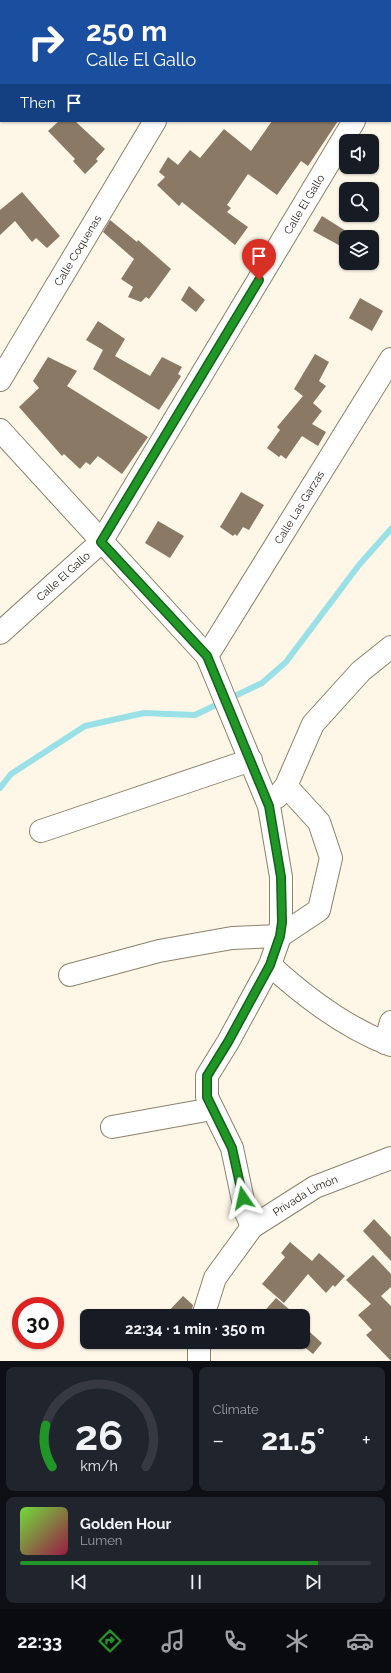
<!DOCTYPE html>
<html lang="en">
<head>
<meta charset="utf-8">
<style>
	:root { --surface:#171b24; --page:#20242c; --text:#f1f3f6; --muted:#9ea1a6; --line:#363941; --accent:#209626 }
	body { margin:0; font-family:Raleway,sans-serif; background:var(--page); color:var(--text); height:100vh; display:flex; flex-direction:column; font-size:15px; white-space:nowrap }
	* { box-sizing:border-box; margin:0 }
	p { font-size:13px; color:var(--muted) }
	.icon { flex:none; width:22px; height:22px; fill:none; stroke:currentColor; stroke-width:2; stroke-linecap:round; stroke-linejoin:round }
	.map { position:relative; height:1361px; overflow:hidden }
	.details { display:flex; flex-direction:column; gap:6px; padding:6px; background:#0d0f14; flex:1 }
	.details>* { flex:none }
	.banner { position:absolute; left:0px; top:0px; width:391px; height:122px; box-shadow:0 1px 3px #0004; background:#1a4fa0; color:#fff; overflow:hidden }
	.tools { position:absolute; left:339px; top:134px; display:grid; gap:8px }
	.tools a { display:grid; place-items:center; width:40px; height:40px; border-radius:8px; background:var(--surface); box-shadow:0 1px 3px #0004; font-size:20px }
	.speed { position:absolute; left:12px; top:1297px; display:flex; gap:8px; font-size:20px; font-weight:700; text-align:center }
	.speed>* { display:grid; place-content:center; width:52px; height:52px; border-radius:50%; background:var(--surface); box-shadow:0 1px 3px #0004; line-height:1 }
	.speed .limit { border:6px solid #d22; background:#fff; color:#111 }
	.pin { position:absolute; display:grid; place-items:center; width:34px; height:34px; color:#fff; margin:-41px -17px; border-radius:50% 50% 50% 0; rotate:-45deg; box-shadow:0 0 4px #0007 }
	.pin .icon { rotate:45deg }
	.me { position:absolute; width:44px; margin:-22px; rotate:349deg; stroke-linejoin:round; filter:drop-shadow(0 0 3px #0008) }
	.turn { display:flex; align-items:center; gap:14px; height:84px; padding:0 20px; font-size:18px }
	.turn .icon { width:52px; height:52px; stroke-width:2.5 }
	.turn b { display:block; font-size:28px; line-height:34px }
	.then { display:flex; align-items:center; height:38px; padding:0 20px; background:#0003; gap:8px; font-size:15px }
	.big { font-size:30px; font-weight:700; line-height:1.1 }
	.details .tile { flex:1; display:flex; flex-direction:column; justify-content:center; gap:6px; min-width:0; padding:0 14px; border-radius:8px; background:var(--page) }
	.details .dial { align-items:center; gap:0 }
	.dial svg { height:104px; overflow:visible; fill:none; stroke:var(--line); stroke-width:7; stroke-linecap:round; text-anchor:middle }
	.dial text { fill:var(--text); stroke:none }
	.song { display:flex; align-items:center; gap:12px }
	.cover { width:48px; height:48px; border-radius:6px; background:linear-gradient(135deg,hsl(100 70% 55%),hsl(340 70% 35%)) }
	.played { height:4px; border-radius:2px; background:linear-gradient(90deg,var(--accent) 85%,var(--line) 85%) }
	.keys { display:flex; justify-content:space-around; direction:ltr }
	.heat { display:flex; justify-content:space-between; align-items:center; font-size:22px; direction:ltr }
	.details .tiles { flex:1; display:grid; gap:6px; grid-template-columns:1fr 1fr }
	.tile:last-child { grid-column:span 2 }
	.trip { position:absolute; left:80px; top:1309px; width:230px; height:40px; border-radius:8px; background:var(--surface); box-shadow:0 1px 3px #0004; font-weight:700; line-height:40px; text-align:center }
	.tabs { display:flex; height:64px; justify-content:space-around; align-items:center; background:#090b0e; color:var(--muted) }
	.tabs .icon { width:28px; height:28px }
	.tabs .selected { color:var(--accent) }
	.tabs b { font-size:18px; color:var(--text) }
	.map>svg:first-child { display:block }
</style>
</head>
<body>
<div class="map">
<svg width="391" height="1361" viewBox="0 0 391 1361">
	<rect width="100%" height="100%" fill="#fef6e7"/>
	<g fill="none" stroke-linecap="round" stroke-linejoin="round">
		<path stroke="#99e0e7" stroke-width="6" d="M 0,788 L 11,774 L 85,726 L 144,713 L 195,715 L 262,683 L 286,662 L 359,565 L 391,529"/>
	</g>
	<path fill="#8a7965" d="M 59,121 L 75,121 L 105,149 L 96,159 L 98,161 L 85,174 L 73,161 L 75,159 L 48,131 Z
		M 272,121 L 338,121 L 308,166 L 301,161 L 277,195 L 248,174 L 227,205 L 231,208 L 227,212 L 248,227 L 235,245 L 182,202 L 179,206 L 157,185 L 165,177 L 159,172 L 168,157 L 178,165 L 190,150 L 200,158 L 224,129 L 251,151 Z
		M 22,192 L 60,236 L 47,248 L 36,238 L 32,242 L 15,221 L 0,235 L 0,210 Z
		M 322,216 L 346,231 L 346,249 L 313,231 Z
		M 110,220 L 137,242 L 138,240 L 171,269 L 149,299 L 146,297 L 141,302 L 128,297 L 133,287 L 121,279 L 134,259 L 103,232 Z
		M 189,286 L 205,300 L 196,312 L 181,300 Z
		M 360,298 L 383,311 L 372,331 L 349,318 Z
		M 98,321 L 125,339 L 115,356 L 150,376 L 162,357 L 182,367 L 178,374 L 181,376 L 176,384 L 159,410 L 93,369 L 103,350 L 86,340 Z
		M 315,354 L 329,362 L 319,381 L 326,386 L 313,403 L 322,411 L 312,424 L 326,432 L 318,446 L 302,436 L 286,459 L 281,455 L 279,457 L 267,448 L 280,430 L 277,427 L 303,396 L 294,389 Z
		M 48,357 L 77,371 L 67,386 L 148,437 L 122,474 L 98,456 L 90,465 L 86,462 L 80,469 L 64,454 L 62,456 L 19,407 L 39,388 L 33,381 Z
		M 241,492 L 264,505 L 249,530 L 243,527 L 237,536 L 235,534 L 233,536 L 220,527 Z
		M 158,521 L 184,536 L 170,558 L 145,543 Z
		M 374,1219 L 391,1237 L 391,1261 L 363,1231 Z
		M 290,1242 L 312,1261 L 319,1253 L 345,1276 L 335,1287 L 333,1285 L 326,1293 L 308,1274 L 284,1303 L 262,1284 L 285,1257 L 281,1253 Z
		M 373,1255 L 391,1274 L 391,1287 L 381,1296 L 391,1306 L 391,1361 L 366,1335 L 372,1330 L 358,1315 L 371,1304 L 346,1280 Z
		M 183,1296 L 193,1305 L 191,1316 L 164,1316 Z
		M 276,1298 L 297,1316 L 260,1316 Z
		M 303,1326 L 322,1343 L 313,1354 L 303,1346 Z"/>
	<g fill="none" stroke-linecap="round" stroke-linejoin="round">
		<g stroke="#8d826a" stroke-width="24">
			<g id="minor">
				<path d="M 27,1 L 28,0"/>
				<path d="M 227,1 L 227,0"/>
				<path d="M 0,25 L 1,24"/>
				<path d="M 390,60 L 391,58"/>
				<path id="s1" d="M 0,380 L 155,121"/>
				<path d="M 0,430 L 207,656 L 269,806 L 281,877 L 281,922 L 280,936 L 270,965 L 228,1042 L 207,1076 L 207,1097 L 232,1148 L 245,1210 L 252,1227"/>
				<path id="s2" d="M 0,633 L 101,542 L 354,121"/>
				<path id="s3" d="M 207,656 L 391,359"/>
				<path d="M 277,797 L 286,786 L 313,724 L 361,671 L 391,647"/>
				<path d="M 41,831 L 251,760"/>
				<path d="M 270,965 C 305,997 346,1028 391,1045"/>
				<path d="M 70,975 L 159,951 L 232,938 L 280,936 L 319,910 L 331,858 L 319,822 L 286,786"/>
				<path d="M 385,1043 L 391,1022"/>
				<path d="M 112,1127 L 212,1109"/>
				<path id="s4" d="M 203,1316 L 215,1278 L 252,1227 L 315,1187 L 391,1158"/>
				<path d="M 199,1361 L 199,1342"/>
			</g>
		</g>
		<use href="#minor" stroke="#fff" stroke-width="22"/>
	</g>
	<g fill="none" stroke-linecap="round" stroke-linejoin="round">
		<g stroke="#156219" stroke-width="10">
			<path id="route" d="M 243,1198 L 232,1148 L 207,1097 L 207,1076 L 228,1042 L 270,965 L 280,936 L 282,922 L 281,877 L 269,806 L 207,656 L 101,542 L 259,280"/>
		</g>
		<use href="#route" stroke="#209626" stroke-width="7"/>
	</g>
	<g text-anchor="middle" dominant-baseline="central" stroke-width="3.5" stroke-linejoin="round" paint-order="stroke">
		<g font-size="11" fill="#211c13" stroke="#fff">
			<text stroke="none"><textPath href="#s2" startOffset="530">Calle El Gallo</textPath></text>
			<text stroke="none"><textPath href="#s1" startOffset="151">Calle Coquenas</textPath></text>
			<text stroke="none"><textPath href="#s3" startOffset="175">Calle Las Garzas</textPath></text>
			<text stroke="none"><textPath href="#s2" startOffset="85">Calle El Gallo</textPath></text>
			<text stroke="none"><textPath href="#s4" startOffset="165">Privada Limón</textPath></text>
		</g>
	</g>
</svg>
<div class="tools">
<a><svg class="icon" aria-label="sound" viewBox="0 0 24 24"><path d="M4 9h4l5-4v14l-5-4H4zM17 9q2 3 0 6"/></svg></a>
<a><svg class="icon" aria-label="search" viewBox="0 0 24 24"><circle cx="10" cy="10" r="6"/><path d="M15 15l6 6"/></svg></a>
<a><svg class="icon" aria-label="layers" viewBox="0 0 24 24"><path d="M12 4l9 5-9 5-9-5zM3 14l9 5 9-5"/></svg></a>
</div>
<div class="speed"><div class="limit">30</div></div>
<div class="pin" style="left:259px;top:280px;background:#d93025"><svg class="icon" aria-label="arrive" viewBox="0 0 24 24"><path d="M6 21V4h12l-3 4 3 4H6"/></svg></div>
<svg class="me" style="left:243px;top:1198px" viewBox="-20 -20 40 40"><path d="M0-17L14 15 0 8-14 15z" fill="#209626" stroke="#fff" stroke-width="4"/></svg>
<div class="trip">22:34 · 1 min · 350 m</div>
<div class="banner">
<div class="turn"><svg class="icon" aria-label="right" viewBox="0 0 24 24"><path d="M7 20v-9h11M14 6l5 5-5 5"/></svg><div><b>250 m</b>Calle El Gallo</div></div>
<div class="then">Then<svg class="icon" aria-label="arrive" viewBox="0 0 24 24"><path d="M6 21V4h12l-3 4 3 4H6"/></svg></div>
</div>
</div>
<section class="details">
<div class="tiles">
<div class="tile dial"><svg viewBox="0 0 100 80">
<path d="M14 69A42 42 0 1 1 86 69"/>
<path d="M14 69A42 42 0 0 1 9 37" stroke="#209626"/>
<text x="50" y="56" font-size="32" font-weight="700">26</text>
<text x="50" y="72" font-size="11">km/h</text>
</svg></div>
<div class="tile"><p>Climate</p>
<div class="heat"><a>−</a><b class="big">21.5°</b><a>+</a></div>
</div>
<div class="tile">
<div class="song"><i class="cover"></i><div><b>Golden Hour</b><p>Lumen</p></div></div>
<div class="played"></div>
<div class="keys"><svg class="icon" aria-label="previous" viewBox="0 0 24 24"><path d="M18 5L8 12l10 7zM5 5v14"/></svg><svg class="icon" aria-label="pause" viewBox="0 0 24 24"><path d="M8 5v14M16 5v14"/></svg><svg class="icon" aria-label="next" viewBox="0 0 24 24"><path d="M6 5l10 7-10 7zM19 5v14"/></svg></div>
</div>
</div>
</section>
<nav class="tabs">
<b>22:33</b>
<svg class="icon selected" aria-label="directions" viewBox="0 0 24 24"><path d="M12 3l9 9-9 9-9-9zM9 14v-3h6M13 9l2 2-2 2"/></svg>
<svg class="icon" aria-label="music" viewBox="0 0 24 24"><path d="M9 18V5l10-2v13"/><circle cx="6" cy="18" r="3"/><circle cx="16" cy="16" r="3"/></svg>
<svg class="icon" aria-label="phone" viewBox="0 0 24 24"><path d="M5 4h4l2 5-3 2q2 4 5 5l2-3 5 2v4C11 20 4 13 5 4z"/></svg>
<svg class="icon" aria-label="climate" viewBox="0 0 24 24"><path d="M12 3v18M4 7l16 10M4 17L20 7"/></svg>
<svg class="icon" aria-label="car" viewBox="0 0 24 24"><path d="M5 17H2v-5l4-1 3-4h7l3 4 3 1v5h-3M9 17h6M6 11h13"/><circle cx="7" cy="17" r="2"/><circle cx="17" cy="17" r="2"/></svg>
</nav>
</body>
</html>
